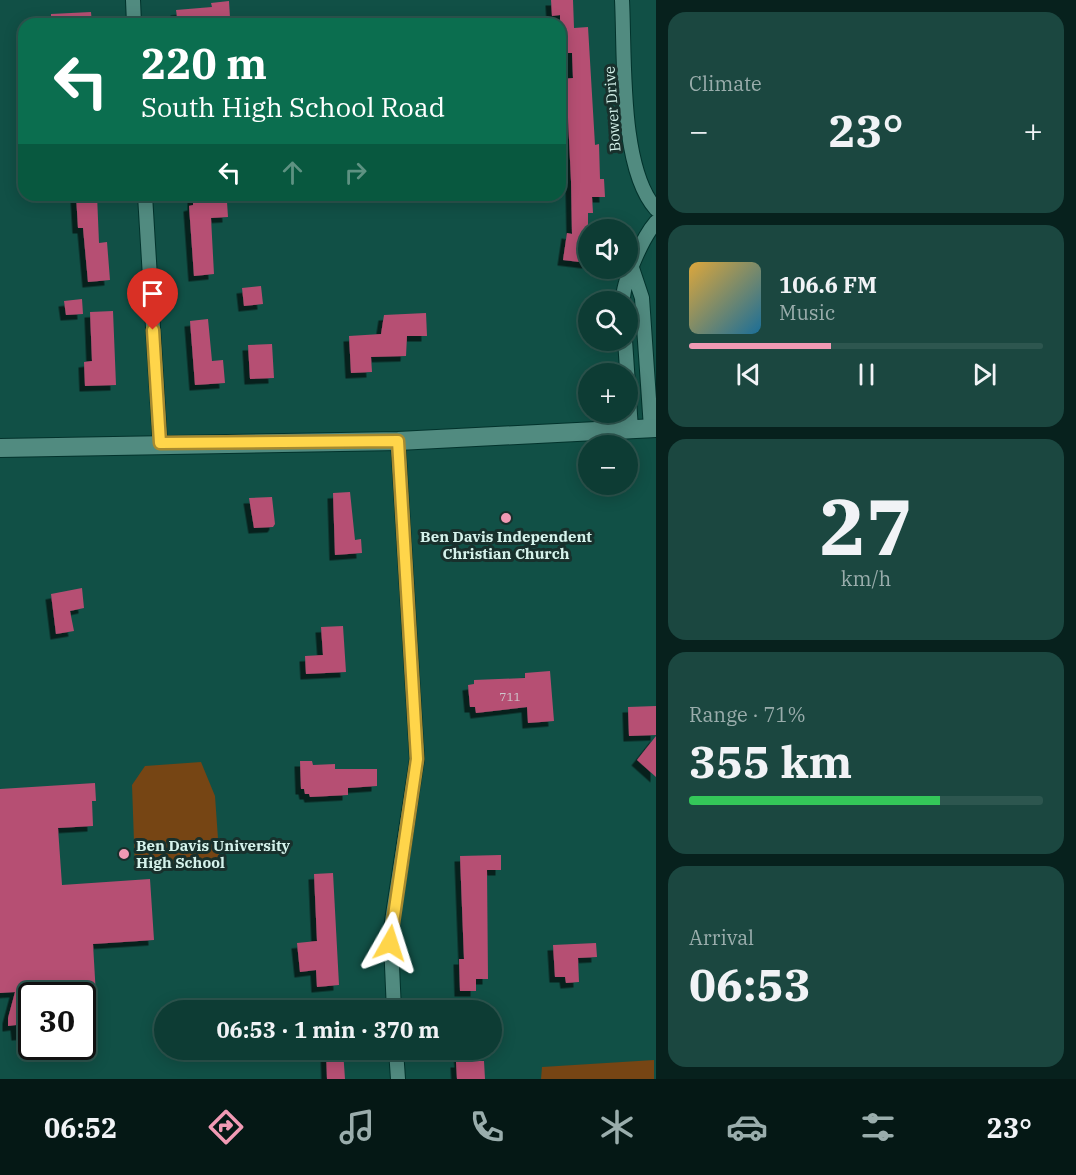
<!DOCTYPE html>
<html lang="en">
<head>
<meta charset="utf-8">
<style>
	:root { --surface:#0d3c34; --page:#1b4740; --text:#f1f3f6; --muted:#9aadac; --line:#2d564f; --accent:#f19ab4 }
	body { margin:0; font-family:"IBM Plex Serif",serif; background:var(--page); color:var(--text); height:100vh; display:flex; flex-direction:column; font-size:22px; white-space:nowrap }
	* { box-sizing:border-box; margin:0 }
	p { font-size:20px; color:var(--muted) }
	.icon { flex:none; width:33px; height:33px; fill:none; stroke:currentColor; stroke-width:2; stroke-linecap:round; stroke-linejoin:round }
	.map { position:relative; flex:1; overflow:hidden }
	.drawer { display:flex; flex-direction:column; gap:12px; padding:12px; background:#07211d; width:420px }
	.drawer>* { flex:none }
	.hud { position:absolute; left:18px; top:18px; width:548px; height:183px; border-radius:18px; box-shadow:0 3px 15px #0003,0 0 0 2px var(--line); background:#0b6e4f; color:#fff; overflow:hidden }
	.fabs { position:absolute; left:578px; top:219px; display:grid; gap:12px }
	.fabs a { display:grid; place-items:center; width:60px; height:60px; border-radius:50%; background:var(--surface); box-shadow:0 3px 15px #0003,0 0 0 2px var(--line); font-size:30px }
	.speed { position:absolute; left:18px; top:982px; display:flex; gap:12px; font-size:30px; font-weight:700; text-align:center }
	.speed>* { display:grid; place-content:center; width:78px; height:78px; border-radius:50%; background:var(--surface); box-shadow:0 3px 15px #0003,0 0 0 2px var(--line); line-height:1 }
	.speed .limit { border:3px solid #111; border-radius:9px; background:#fff; color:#111 }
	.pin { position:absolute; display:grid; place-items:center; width:51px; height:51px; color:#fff; margin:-62px -26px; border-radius:50% 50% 50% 0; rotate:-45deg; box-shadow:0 0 6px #0007 }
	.pin .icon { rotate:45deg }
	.me { position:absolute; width:66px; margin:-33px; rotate:6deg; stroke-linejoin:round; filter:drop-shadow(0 0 4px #0008) }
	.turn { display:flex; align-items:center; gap:21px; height:126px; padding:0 24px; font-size:27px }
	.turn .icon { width:78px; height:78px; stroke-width:2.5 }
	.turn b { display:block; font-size:42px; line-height:51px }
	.lanes { display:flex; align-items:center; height:57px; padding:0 24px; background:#0003; justify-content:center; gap:30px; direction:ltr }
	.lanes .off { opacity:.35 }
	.big { font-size:45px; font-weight:700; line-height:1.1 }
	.drawer .widget { flex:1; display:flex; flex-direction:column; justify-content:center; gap:9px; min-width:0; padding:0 21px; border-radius:18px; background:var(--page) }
	.drawer .dial { align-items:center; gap:0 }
	.dial b { font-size:78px; line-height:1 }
	.song { display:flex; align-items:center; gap:18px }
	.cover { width:72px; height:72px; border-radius:9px; background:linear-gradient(135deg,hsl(40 70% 55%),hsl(200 70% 35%)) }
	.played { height:6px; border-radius:3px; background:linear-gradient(90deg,var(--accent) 40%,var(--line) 40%) }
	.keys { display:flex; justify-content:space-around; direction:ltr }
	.heat { display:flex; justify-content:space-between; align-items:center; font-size:33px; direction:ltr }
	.charge { height:9px; border-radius:4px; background:linear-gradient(90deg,#34c759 71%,var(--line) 0) }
	.trip { position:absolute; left:154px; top:1000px; width:348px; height:60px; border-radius:30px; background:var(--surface); box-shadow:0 3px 15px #0003,0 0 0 2px var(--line); font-weight:700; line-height:60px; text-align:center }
	.tabs { display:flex; height:96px; justify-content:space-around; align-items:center; background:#051815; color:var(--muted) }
	.tabs .icon { width:42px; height:42px }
	.tabs .on { color:var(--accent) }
	.tabs b { font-size:27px; color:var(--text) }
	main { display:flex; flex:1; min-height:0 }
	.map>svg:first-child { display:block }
</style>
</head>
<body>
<main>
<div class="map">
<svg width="656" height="1079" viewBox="0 0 656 1079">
	<defs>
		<filter id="shadow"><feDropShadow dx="-5.5" dy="5.5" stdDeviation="0" flood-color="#0009"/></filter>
	</defs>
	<rect width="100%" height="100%" fill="#115046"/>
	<path fill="#764514" d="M 201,762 L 215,796 L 220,867 L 135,870 L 132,785 L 145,766 Z
		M 654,1060 L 654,1079 L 541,1079 L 542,1067 Z"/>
	<path fill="#b64f73" filter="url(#shadow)" d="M 551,0 L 573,0 L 574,28 L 588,27 L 595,145 L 599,144 L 600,179 L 604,179 L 605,197 L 592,197 L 593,213 L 588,213 L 588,263 L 563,260 L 567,233 L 572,234 L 571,181 L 568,118 L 564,118 L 562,79 L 573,78 L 572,53 L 568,53 L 568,49 L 560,50 L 560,15 L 552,16 Z
		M 229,1 L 230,18 L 197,21 L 198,24 L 178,24 L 176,10 L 212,7 L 211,3 Z
		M 91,12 L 92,24 L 51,24 L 51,14 Z
		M 76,195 L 97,195 L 99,243 L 107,242 L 110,280 L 88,282 L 83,228 L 78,228 Z
		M 193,195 L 220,195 L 220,202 L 227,202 L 228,217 L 211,218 L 214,274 L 194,276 L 189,206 L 193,205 Z
		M 261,286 L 263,304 L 244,306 L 242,288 Z
		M 82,299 L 83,314 L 66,315 L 64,301 Z
		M 113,311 L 116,385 L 85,386 L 84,362 L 92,361 L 90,312 Z
		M 426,313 L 427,336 L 407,336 L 406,356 L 371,357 L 372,372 L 351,373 L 349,336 L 381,334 L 384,315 Z
		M 208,319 L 212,361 L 223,360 L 225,383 L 195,385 L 190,321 Z
		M 272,344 L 274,378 L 250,379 L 248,345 Z
		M 350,492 L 355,540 L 361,539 L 362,553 L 335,555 L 333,493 Z
		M 272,497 L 275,524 L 273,527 L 254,528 L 249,498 Z
		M 82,588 L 84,608 L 70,611 L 74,631 L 56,634 L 51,594 Z
		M 343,626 L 346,672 L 306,674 L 305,656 L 323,655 L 321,627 Z
		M 550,671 L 554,721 L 528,723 L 527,707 L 476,713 L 475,707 L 470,707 L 468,685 L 474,684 L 474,680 L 525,678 L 525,673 Z
		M 656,706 L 656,735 L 629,736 L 628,707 Z
		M 656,736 L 656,777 L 637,760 Z
		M 300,761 L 312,761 L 313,765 L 335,764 L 335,769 L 377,769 L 377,786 L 348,788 L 348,795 L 310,797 L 309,794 L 305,794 L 304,789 L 301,789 Z
		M 95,783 L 96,801 L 92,801 L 93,826 L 58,828 L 62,885 L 150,879 L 154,940 L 93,944 L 97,1013 L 82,1014 L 82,996 L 32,996 L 32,1034 L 17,1035 L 16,1025 L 8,1026 L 8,1018 L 15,992 L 0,993 L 0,789 Z
		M 501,855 L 501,870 L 487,870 L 488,979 L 476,979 L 476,991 L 460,991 L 459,959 L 464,959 L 460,856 Z
		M 333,873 L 339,985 L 317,987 L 316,970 L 300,972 L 297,943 L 317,941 L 314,874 Z
		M 596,943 L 597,957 L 578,958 L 579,982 L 566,983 L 565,977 L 555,977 L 553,945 Z
		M 326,1050 L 343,1050 L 345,1079 L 327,1079 Z
		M 478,1050 L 479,1061 L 484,1061 L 485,1079 L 457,1079 L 456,1062 L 460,1062 L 459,1051 Z"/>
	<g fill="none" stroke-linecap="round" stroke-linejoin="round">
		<g stroke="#02332c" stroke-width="16">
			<path id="street" d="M 133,0 L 134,24
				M 622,0 C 625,56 619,168 656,209
				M 145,195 L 160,443
				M 632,268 L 642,298 L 651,428
				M 623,302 C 622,282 643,237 656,222
				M 625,340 L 631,429
				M 394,1011 L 391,943 L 392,921 L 417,759 L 398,441
				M 396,1050 L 398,1079"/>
		</g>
		<g stroke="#02332c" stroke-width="20">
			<path id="secondary" d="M 0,448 L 398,441 L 656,428"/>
		</g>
		<use href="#street" stroke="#518b80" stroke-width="14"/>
		<use href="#secondary" stroke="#518b80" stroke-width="18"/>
	</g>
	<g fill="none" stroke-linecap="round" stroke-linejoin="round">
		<g stroke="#a68a30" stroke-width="15">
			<path id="route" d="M 153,330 L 160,443 L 398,441 L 417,759 L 390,943"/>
		</g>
		<use href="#route" stroke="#ffd54a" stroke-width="10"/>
	</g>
	<g fill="#f19ab4" stroke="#18302c" stroke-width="2">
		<circle cx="506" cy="518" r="6"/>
		<circle cx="124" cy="854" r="6"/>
	</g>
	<g text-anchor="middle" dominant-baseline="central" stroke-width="6" stroke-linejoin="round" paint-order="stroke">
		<g font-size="12" fill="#cdc9cd">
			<text x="510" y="696">711</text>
		</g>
		<g font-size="15" fill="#d5f2eb" stroke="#18302c">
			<text transform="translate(612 109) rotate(-94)">Bower Drive</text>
		</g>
		<g font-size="15" font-weight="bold" fill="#d5f2eb" stroke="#18302c">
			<text x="506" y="536">Ben Davis Independent<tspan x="506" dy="17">Christian Church</tspan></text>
			<text x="136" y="845" text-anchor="start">Ben Davis University<tspan x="136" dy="17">High School</tspan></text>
		</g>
	</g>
</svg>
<div class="fabs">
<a><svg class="icon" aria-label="sound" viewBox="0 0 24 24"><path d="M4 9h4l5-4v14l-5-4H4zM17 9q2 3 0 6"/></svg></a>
<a><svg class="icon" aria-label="search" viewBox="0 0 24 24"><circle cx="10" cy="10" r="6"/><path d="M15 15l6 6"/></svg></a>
<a>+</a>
<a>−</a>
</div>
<div class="speed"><div class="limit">30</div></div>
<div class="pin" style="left:153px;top:330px;background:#d93025"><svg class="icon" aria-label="arrive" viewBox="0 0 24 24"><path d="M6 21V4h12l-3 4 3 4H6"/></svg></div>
<svg class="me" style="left:390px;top:943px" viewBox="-20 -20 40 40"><path d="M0-17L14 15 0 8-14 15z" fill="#ffd54a" stroke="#fff" stroke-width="4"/></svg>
<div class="trip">06:53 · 1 min · 370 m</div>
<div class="hud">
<div class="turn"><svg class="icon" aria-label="left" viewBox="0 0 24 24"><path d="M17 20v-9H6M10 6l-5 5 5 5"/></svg><div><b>220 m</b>South High School Road</div></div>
<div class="lanes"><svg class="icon" aria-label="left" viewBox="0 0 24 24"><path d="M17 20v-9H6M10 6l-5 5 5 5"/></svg><svg class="icon off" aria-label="ahead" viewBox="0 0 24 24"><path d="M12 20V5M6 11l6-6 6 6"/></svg><svg class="icon off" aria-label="right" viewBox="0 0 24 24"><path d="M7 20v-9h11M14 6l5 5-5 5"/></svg></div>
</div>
</div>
<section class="drawer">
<div class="widget"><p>Climate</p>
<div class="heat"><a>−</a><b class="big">23°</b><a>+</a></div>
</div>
<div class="widget">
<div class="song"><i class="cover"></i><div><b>106.6 FM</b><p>Music</p></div></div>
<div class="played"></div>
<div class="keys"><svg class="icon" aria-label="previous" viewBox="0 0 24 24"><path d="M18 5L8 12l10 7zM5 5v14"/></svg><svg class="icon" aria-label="pause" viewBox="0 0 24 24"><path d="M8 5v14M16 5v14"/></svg><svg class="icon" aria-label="next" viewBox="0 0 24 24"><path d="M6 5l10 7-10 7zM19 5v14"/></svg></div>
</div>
<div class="widget dial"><b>27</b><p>km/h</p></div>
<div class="widget"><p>Range · 71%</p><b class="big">355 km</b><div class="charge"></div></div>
<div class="widget"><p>Arrival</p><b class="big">06:53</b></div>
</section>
</main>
<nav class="tabs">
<b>06:52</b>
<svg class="icon on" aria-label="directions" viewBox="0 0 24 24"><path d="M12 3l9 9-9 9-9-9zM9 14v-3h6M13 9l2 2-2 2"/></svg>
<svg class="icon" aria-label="music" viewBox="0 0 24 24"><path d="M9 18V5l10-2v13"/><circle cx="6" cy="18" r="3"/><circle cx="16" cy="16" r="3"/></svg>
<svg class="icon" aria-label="phone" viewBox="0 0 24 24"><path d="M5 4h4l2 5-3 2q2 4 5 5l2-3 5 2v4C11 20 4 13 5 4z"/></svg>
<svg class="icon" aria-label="climate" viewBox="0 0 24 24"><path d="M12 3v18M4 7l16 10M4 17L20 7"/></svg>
<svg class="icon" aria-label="car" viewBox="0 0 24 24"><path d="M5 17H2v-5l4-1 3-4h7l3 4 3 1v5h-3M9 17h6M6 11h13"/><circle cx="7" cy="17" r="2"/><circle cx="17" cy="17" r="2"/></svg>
<svg class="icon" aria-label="filters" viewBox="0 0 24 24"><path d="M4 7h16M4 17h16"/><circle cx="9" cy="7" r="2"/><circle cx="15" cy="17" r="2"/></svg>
<b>23°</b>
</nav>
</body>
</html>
